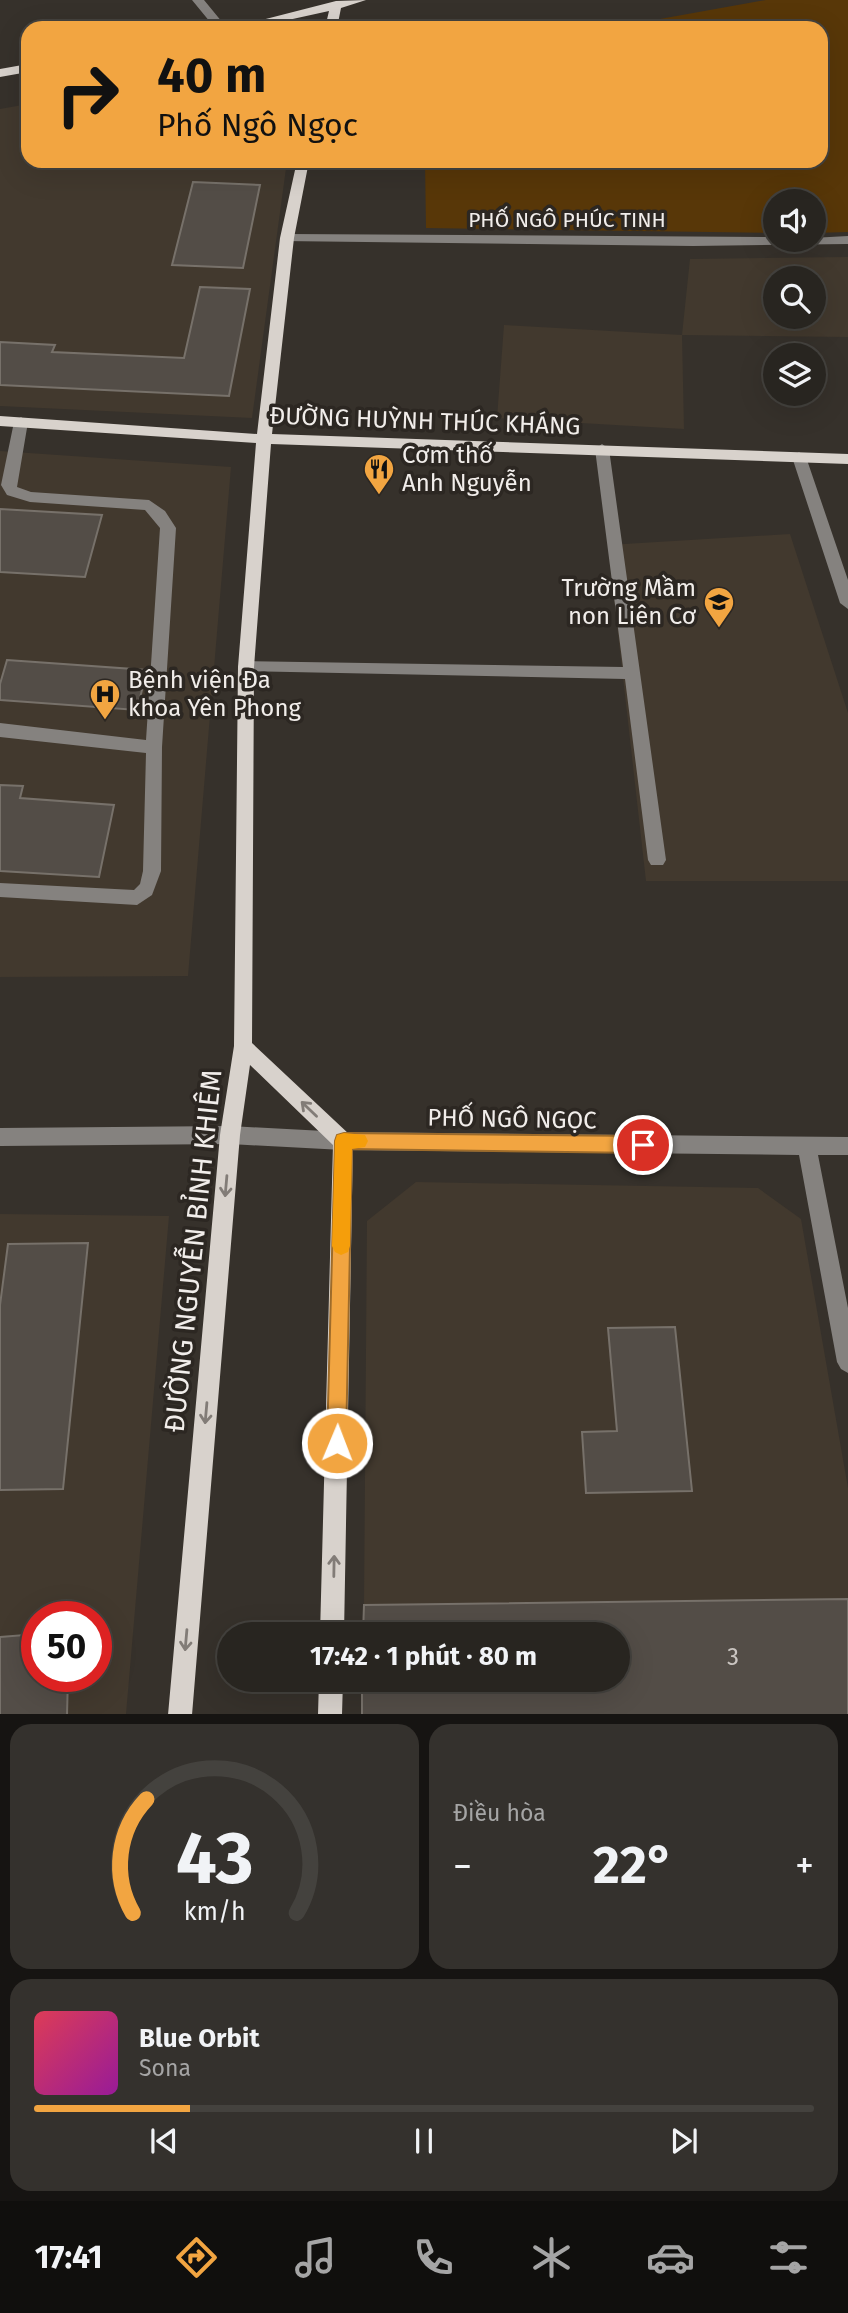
<!DOCTYPE html>
<html lang="vi">
<head>
<meta charset="utf-8">
<style>
	:root { --surface:#282520; --page:#34312d; --text:#f1f3f6; --muted:#a5a5a5; --line:#44423e; --accent:#f2a541 }
	body { margin:0; font-family:"Fira Sans",sans-serif; background:var(--page); color:var(--text); height:100vh; display:flex; flex-direction:column; font-size:26px; white-space:nowrap }
	* { box-sizing:border-box; margin:0 }
	p { font-size:23px; color:var(--muted) }
	.icon { flex:none; width:38px; height:38px; fill:none; stroke:currentColor; stroke-width:2; stroke-linecap:round; stroke-linejoin:round }
	.map { position:relative; height:1714px; overflow:hidden }
	.side { display:flex; flex-direction:column; gap:10px; padding:10px; background:#161412; flex:1 }
	.side>* { flex:none }
	.guide { position:absolute; left:21px; top:21px; width:807px; height:147px; border-radius:21px; box-shadow:0 7px 28px #0002,0 0 0 2px var(--line); background:#f2a541; color:#111; overflow:hidden }
	.controls { position:absolute; left:763px; top:189px; display:grid; gap:14px }
	.controls a { display:grid; place-items:center; width:63px; height:63px; border-radius:50%; background:var(--surface); box-shadow:0 7px 28px #0002,0 0 0 2px var(--line); font-size:35px }
	.speed { position:absolute; left:21px; top:1601px; display:flex; gap:14px; font-size:35px; font-weight:700; text-align:center }
	.speed>* { display:grid; place-content:center; width:91px; height:91px; border-radius:50%; background:var(--surface); box-shadow:0 7px 28px #0002,0 0 0 2px var(--line); line-height:1 }
	.speed .limit { border:10px solid #d22; background:#fff; color:#111 }
	.pin { position:absolute; display:grid; place-items:center; width:60px; height:60px; color:#fff; margin:-30px; border:4px solid #fff; border-radius:50%; box-shadow:0 2px 7px #0007 }
	.me { position:absolute; width:77px; margin:-38px; rotate:1deg; stroke-linejoin:round; filter:drop-shadow(0 0 5px #0008) }
	.turn { display:flex; align-items:center; gap:24px; height:147px; padding:0 21px; font-size:32px }
	.turn .icon { width:91px; height:91px; stroke-width:2.5 }
	.turn b { display:block; font-size:49px; line-height:60px }
	.big { font-size:52px; font-weight:700; line-height:1.1 }
	.side .tile { flex:1; display:flex; flex-direction:column; justify-content:center; gap:10px; min-width:0; padding:0 24px; border-radius:21px; background:var(--page) }
	.side .dial { align-items:center; gap:0 }
	.dial svg { height:182px; overflow:visible; fill:none; stroke:var(--line); stroke-width:7; stroke-linecap:round; text-anchor:middle }
	.dial text { fill:var(--text); stroke:none }
	.song { display:flex; align-items:center; gap:21px }
	.cover { width:84px; height:84px; border-radius:10px; background:linear-gradient(135deg,hsl(350 70% 55%),hsl(300 70% 35%)) }
	.played { height:7px; border-radius:4px; background:linear-gradient(90deg,var(--accent) 20%,var(--line) 20%) }
	.keys { display:flex; justify-content:space-around; direction:ltr }
	.heat { display:flex; justify-content:space-between; align-items:center; font-size:38px; direction:ltr }
	.side .tiles { flex:1; display:grid; gap:10px; grid-template-columns:1fr 1fr }
	.tile:last-child { grid-column:span 2 }
	.trip { position:absolute; left:217px; top:1622px; width:413px; height:70px; border-radius:35px; background:var(--surface); box-shadow:0 7px 28px #0002,0 0 0 2px var(--line); font-weight:700; line-height:70px; text-align:center }
	.dock { display:flex; height:112px; justify-content:space-around; align-items:center; background:#100f0d; color:var(--muted) }
	.dock .icon { width:49px; height:49px }
	.dock .active { color:var(--accent) }
	.dock b { font-size:32px; color:var(--text) }
	.map>svg:first-child { display:block }
</style>
</head>
<body>
<div class="map">
<svg width="848" height="1715" viewBox="0 0 848 1715">
	<rect width="100%" height="100%" fill="#36312b"/>
	<path fill="#42392e" fill-rule="evenodd" d="M 28,104 L 28,161 L 287,161 L 252,418 L 0,406 L 0,109 Z
		M 848,257 L 848,337 L 682,335 L 684,429 L 497,418 L 504,325 L 682,335 L 690,259 ZM 814,278 L 814,317 L 775,317 L 775,278 Z
		M 0,451 L 231,467 L 188,976 L 0,977 Z
		M 790,534 L 848,713 L 848,881 L 646,881 L 608,545 Z
		M 416,1182 L 758,1188 L 801,1219 L 848,1488 L 848,1599 L 364,1605 L 367,1221 Z
		M 0,1214 L 169,1216 L 126,1714 L 0,1715 ZM 37,1617 L 96,1617 L 96,1676 L 37,1676 Z"/>
	<path fill="#583708" d="M 766,0 L 848,0 L 848,232 L 814,233 L 814,201 L 775,201 L 775,233 L 426,228 L 425,161 L 821,161 L 821,28 L 610,28 Z"/>
	<path fill="#534d47" stroke="#77716a" stroke-width="2" d="M 193,182 L 260,185 L 243,268 L 172,265 Z
		M 200,287 L 250,289 L 229,396 L 0,385 L 0,342 L 55,345 L 52,352 L 184,358 Z
		M 0,509 L 102,515 L 85,577 L 0,572 Z
		M 7,660 L 147,670 L 137,710 L 0,700 L 0,684 Z
		M 0,785 L 23,786 L 20,798 L 114,805 L 99,877 L 0,871 Z
		M 88,1243 L 63,1489 L 0,1490 L 0,1305 L 8,1244 Z
		M 675,1327 L 692,1491 L 586,1493 L 582,1432 L 617,1431 L 608,1328 Z
		M 848,1599 L 848,1715 L 362,1715 L 362,1680 L 618,1680 L 618,1634 L 363,1634 L 364,1605 Z
		M 37,1634 L 37,1676 L 68,1676 L 67,1715 L 0,1715 L 0,1637 Z"/>
	<g fill="none" stroke-linecap="round" stroke-linejoin="round">
		<path fill="#85827f" fill-rule="evenodd" d="M 192,0 L 204,0 L 227,28 L 215,28 Z
			M 287,234 L 775,237 L 775,240 L 848,236 L 848,244 L 693,246 L 282,241 L 282,235 Z
			M 21,417 L 28,422 L 17,487 L 31,492 L 149,500 L 165,511 L 176,528 L 162,747 L 161,871 L 152,895 L 137,905 L 0,897 L 0,883 L 134,890 L 140,884 L 143,871 L 146,753 L 0,737 L 0,723 L 146,740 L 160,528 L 145,510 L 30,502 L 7,495 L 1,485 L 14,422 Z
			M 602,444 L 609,449 L 666,860 L 663,865 L 651,865 L 648,860 L 625,679 L 240,671 L 238,667 L 240,663 L 246,661 L 623,667 L 595,449 Z
			M 799,452 L 806,457 L 848,580 L 848,609 L 840,603 L 792,457 Z
			M 230,1126 L 343,1132 L 848,1137 L 848,1155 L 818,1155 L 848,1308 L 848,1373 L 841,1369 L 837,1362 L 799,1155 L 343,1150 L 230,1144 L 0,1146 L 0,1128 Z"/>
		<path fill="#d8d2cc" fill-rule="evenodd" d="M 366,0 L 341,8 L 337,28 L 325,28 L 329,11 L 252,28 L 231,28 L 336,1 Z
			M 28,64 L 28,72 L 0,77 L 0,69 Z
			M 297,161 L 309,161 L 294,238 L 272,434 L 848,454 L 848,464 L 271,444 L 254,667 L 252,1043 L 350,1135 L 353,1141 L 344,1634 L 320,1634 L 333,1145 L 250,1065 L 240,1135 L 192,1715 L 168,1715 L 220,1135 L 234,1046 L 238,667 L 256,443 L 0,426 L 0,416 L 257,434 L 280,238 Z
			M 319,1680 L 343,1680 L 342,1715 L 318,1715 Z"/>
	</g>
	<defs><path id="oneway-shaft" d="M-6 0H5M1.5-3L5.5 0L1.5 3" fill="none" stroke-width="1.6" stroke-linecap="round" stroke-linejoin="round" transform="scale(1.75)"/></defs>
	<g stroke="#827c77">
		<use href="#oneway-shaft" transform="translate(309 1109) rotate(-136)"/>
		<use href="#oneway-shaft" transform="translate(226 1186) rotate(95)"/>
		<use href="#oneway-shaft" transform="translate(206 1413) rotate(95)"/>
		<use href="#oneway-shaft" transform="translate(334 1566) rotate(-89)"/>
		<use href="#oneway-shaft" transform="translate(186 1640) rotate(95)"/>
	</g>
	<path fill="#f2a541" stroke="#9d6b2a" stroke-width="2" d="M 344,1133 L 643,1136 L 650,1139 L 652,1145 L 650,1150 L 643,1153 L 352,1149 L 346,1443 L 343,1449 L 337,1452 L 330,1449 L 327,1443 L 335,1141 L 337,1135 Z"/>
	<path fill="#f59e0b" d="M 344,1133 L 365,1135 L 368,1141 L 365,1147 L 352,1149 L 350,1246 L 348,1252 L 341,1255 L 335,1252 L 332,1246 L 335,1141 L 337,1135 Z"/>
	<defs>
		<g id="restaurant-pin" transform="scale(1.575)"><path d="M0 17L-7.5 6A9.5 9.5 0 1 1 7.5 6Z" fill="#f2a541" stroke="#2c2722"/><path d="M-5-6h1v4h1v-4h1v4h1v-4h1v5L-1.5 .5V6h-2V.5L-5-1ZM5-6V6H3V1.5H1.5Q1.5-4 5-6Z" fill="#111"/></g>
		<g id="school-pin" transform="scale(1.575)"><path d="M0 17L-7.5 6A9.5 9.5 0 1 1 7.5 6Z" fill="#f2a541" stroke="#2c2722"/><path d="M0-5L7-2L0 1L-7-2ZM-4 1L0 2.5L4 1V4Q0 6-4 4Z" fill="#111"/></g>
		<g id="hospital-pin" transform="scale(1.575)"><path d="M0 17L-7.5 6A9.5 9.5 0 1 1 7.5 6Z" fill="#f2a541" stroke="#2c2722"/><path d="M-5-5h3v3.5h4V-5h3V5h-3V1.5h-4V5h-3Z" fill="#111"/></g>
	</defs>
	<g fill-rule="evenodd">
		<use href="#restaurant-pin" x="379" y="469"/>
		<use href="#school-pin" x="719" y="602"/>
		<use href="#hospital-pin" x="105" y="694"/>
	</g>
	<g text-anchor="middle" dominant-baseline="central" stroke-width="7" stroke-linejoin="round" paint-order="stroke">
		<g font-size="21" fill="#f1edea" stroke="#2c2722">
			<text x="567" y="220">PHỐ NGÔ PHÚC TINH</text>
		</g>
		<g font-size="24" fill="#f1edea" stroke="#2c2722">
			<text transform="translate(425 421) rotate(2)">ĐƯỜNG HUỲNH THÚC KHÁNG</text>
			<text transform="translate(512 1119) rotate(1)">PHỐ NGÔ NGỌC</text>
		</g>
		<g font-size="24" fill="#f1edea" stroke="#2c2722" text-anchor="start">
			<text x="402" y="455">Cơm thố<tspan x="402" dy="28">Anh Nguyễn</tspan></text>
			<text x="696" y="588" text-anchor="end">Trường Mầm<tspan x="696" dy="28">non Liên Cơ</tspan></text>
			<text x="128" y="680">Bệnh viện Đa<tspan x="128" dy="28">khoa Yên Phong</tspan></text>
		</g>
		<g font-size="24" fill="#cac5c1">
			<text x="733" y="1657">3</text>
		</g>
		<g font-size="28" fill="#f1edea" stroke="#2c2722">
			<text transform="translate(193 1251) rotate(-84)">ĐƯỜNG NGUYỄN BỈNH KHIÊM</text>
		</g>
	</g>
</svg>
<div class="controls">
<a><svg class="icon" aria-label="sound" viewBox="0 0 24 24"><path d="M4 9h4l5-4v14l-5-4H4zM17 9q2 3 0 6"/></svg></a>
<a><svg class="icon" aria-label="search" viewBox="0 0 24 24"><circle cx="10" cy="10" r="6"/><path d="M15 15l6 6"/></svg></a>
<a><svg class="icon" aria-label="layers" viewBox="0 0 24 24"><path d="M12 4l9 5-9 5-9-5zM3 14l9 5 9-5"/></svg></a>
</div>
<div class="speed"><div class="limit">50</div></div>
<div class="pin" style="left:643px;top:1145px;background:#d93025"><svg class="icon" aria-label="arrive" viewBox="0 0 24 24"><path d="M6 21V4h12l-3 4 3 4H6"/></svg></div>
<svg class="me" style="left:337px;top:1443px" viewBox="-20 -20 40 40"><circle r="17" fill="#f2a541" stroke="#fff" stroke-width="3"/><path d="M0-11L8 9 0 5-8 9z" fill="#fff"/></svg>
<div class="trip">17:42 · 1 phút · 80 m</div>
<div class="guide">
<div class="turn"><svg class="icon" aria-label="right" viewBox="0 0 24 24"><path d="M7 20v-9h11M14 6l5 5-5 5"/></svg><div><b>40 m</b>Phố Ngô Ngọc</div></div>
</div>
</div>
<section class="side">
<div class="tiles">
<div class="tile dial"><svg viewBox="0 0 100 80">
<path d="M14 69A42 42 0 1 1 86 69"/>
<path d="M14 69A42 42 0 0 1 20 19" stroke="#f2a541"/>
<text x="50" y="56" font-size="32" font-weight="700">43</text>
<text x="50" y="72" font-size="11">km/h</text>
</svg></div>
<div class="tile"><p>Điều hòa</p>
<div class="heat"><a>−</a><b class="big">22°</b><a>+</a></div>
</div>
<div class="tile">
<div class="song"><i class="cover"></i><div><b>Blue Orbit</b><p>Sona</p></div></div>
<div class="played"></div>
<div class="keys"><svg class="icon" aria-label="previous" viewBox="0 0 24 24"><path d="M18 5L8 12l10 7zM5 5v14"/></svg><svg class="icon" aria-label="pause" viewBox="0 0 24 24"><path d="M8 5v14M16 5v14"/></svg><svg class="icon" aria-label="next" viewBox="0 0 24 24"><path d="M6 5l10 7-10 7zM19 5v14"/></svg></div>
</div>
</div>
</section>
<nav class="dock">
<b>17:41</b>
<svg class="icon active" aria-label="directions" viewBox="0 0 24 24"><path d="M12 3l9 9-9 9-9-9zM9 14v-3h6M13 9l2 2-2 2"/></svg>
<svg class="icon" aria-label="music" viewBox="0 0 24 24"><path d="M9 18V5l10-2v13"/><circle cx="6" cy="18" r="3"/><circle cx="16" cy="16" r="3"/></svg>
<svg class="icon" aria-label="phone" viewBox="0 0 24 24"><path d="M5 4h4l2 5-3 2q2 4 5 5l2-3 5 2v4C11 20 4 13 5 4z"/></svg>
<svg class="icon" aria-label="climate" viewBox="0 0 24 24"><path d="M12 3v18M4 7l16 10M4 17L20 7"/></svg>
<svg class="icon" aria-label="car" viewBox="0 0 24 24"><path d="M5 17H2v-5l4-1 3-4h7l3 4 3 1v5h-3M9 17h6M6 11h13"/><circle cx="7" cy="17" r="2"/><circle cx="17" cy="17" r="2"/></svg>
<svg class="icon" aria-label="filters" viewBox="0 0 24 24"><path d="M4 7h16M4 17h16"/><circle cx="9" cy="7" r="2"/><circle cx="15" cy="17" r="2"/></svg>
</nav>
</body>
</html>
